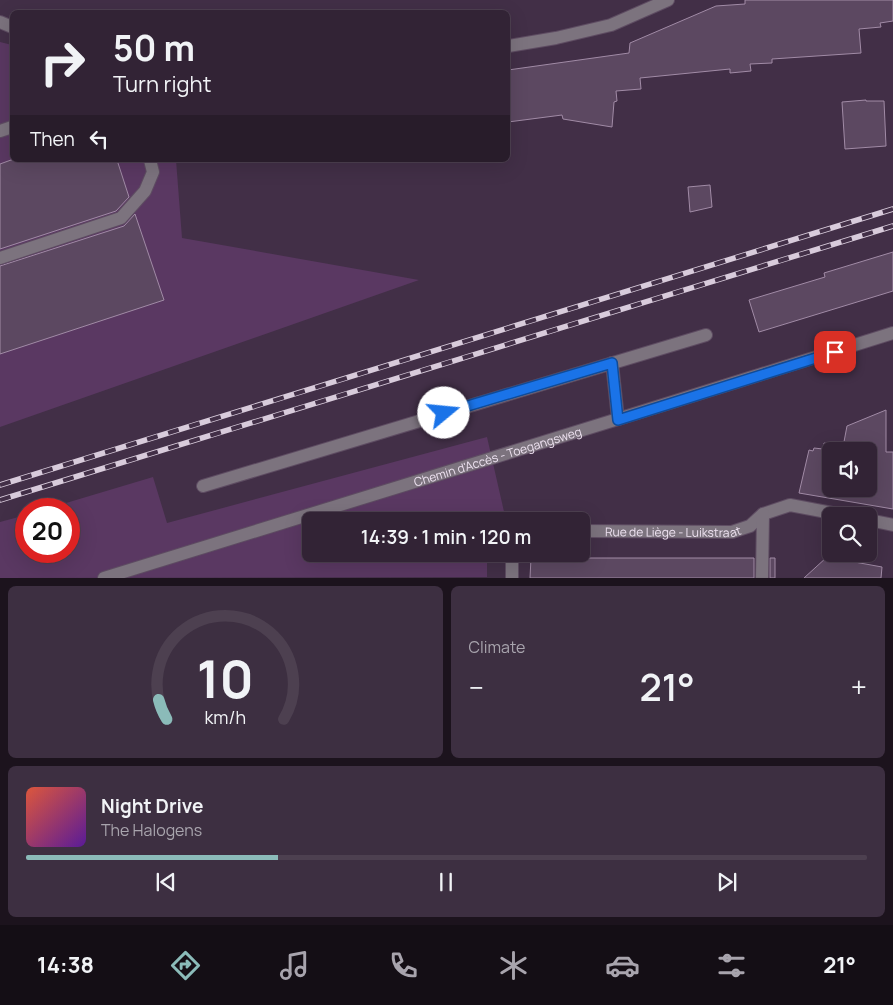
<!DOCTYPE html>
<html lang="en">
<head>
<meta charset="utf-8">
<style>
	:root { --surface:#322335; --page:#3d2f41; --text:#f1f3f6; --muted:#a8a4ad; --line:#4d4050; --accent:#8bbbb9 }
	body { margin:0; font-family:Manrope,sans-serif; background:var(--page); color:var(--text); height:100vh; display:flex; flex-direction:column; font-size:19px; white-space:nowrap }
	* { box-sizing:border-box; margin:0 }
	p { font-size:16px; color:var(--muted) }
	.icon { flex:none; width:28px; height:28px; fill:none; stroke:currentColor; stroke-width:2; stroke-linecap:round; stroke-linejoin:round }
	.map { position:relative; height:578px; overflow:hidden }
	.drawer { display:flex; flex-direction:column; gap:8px; padding:8px; background:#1c131d; flex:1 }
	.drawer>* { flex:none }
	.guide { position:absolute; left:10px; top:10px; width:500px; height:152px; border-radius:8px; box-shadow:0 5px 20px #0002,0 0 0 1px var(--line); background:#322335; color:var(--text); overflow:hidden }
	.controls { position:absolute; left:822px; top:442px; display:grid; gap:10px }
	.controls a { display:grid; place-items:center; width:55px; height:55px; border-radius:8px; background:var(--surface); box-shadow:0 5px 20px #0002,0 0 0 1px var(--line); font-size:25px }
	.speed { position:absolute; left:15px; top:498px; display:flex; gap:10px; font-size:25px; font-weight:700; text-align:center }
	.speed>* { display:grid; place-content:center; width:65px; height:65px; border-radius:50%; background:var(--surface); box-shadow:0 5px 20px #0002,0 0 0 1px var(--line); line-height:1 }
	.speed .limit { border:8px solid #d22; background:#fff; color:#111 }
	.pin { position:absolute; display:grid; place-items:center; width:42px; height:42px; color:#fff; margin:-21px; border-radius:10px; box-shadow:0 2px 8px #0006 }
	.me { position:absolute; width:55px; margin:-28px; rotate:73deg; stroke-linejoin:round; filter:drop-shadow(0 0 4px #0008) }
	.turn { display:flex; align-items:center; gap:18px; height:105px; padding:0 20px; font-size:22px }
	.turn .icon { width:65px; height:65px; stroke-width:2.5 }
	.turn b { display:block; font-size:35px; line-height:42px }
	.then { display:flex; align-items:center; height:48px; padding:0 20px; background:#0003; gap:10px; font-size:19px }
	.big { font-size:38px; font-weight:600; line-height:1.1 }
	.drawer .card { flex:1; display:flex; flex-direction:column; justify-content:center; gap:8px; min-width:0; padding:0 18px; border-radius:8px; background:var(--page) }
	.drawer .dial { align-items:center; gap:0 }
	.dial svg { height:130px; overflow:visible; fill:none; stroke:var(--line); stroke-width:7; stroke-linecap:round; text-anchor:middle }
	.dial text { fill:var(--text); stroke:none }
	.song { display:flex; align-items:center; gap:15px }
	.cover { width:60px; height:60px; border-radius:8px; background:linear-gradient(135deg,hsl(10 70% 55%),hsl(270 70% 35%)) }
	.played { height:5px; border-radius:2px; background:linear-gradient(90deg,var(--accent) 30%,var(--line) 30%) }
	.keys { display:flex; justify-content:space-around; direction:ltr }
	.heat { display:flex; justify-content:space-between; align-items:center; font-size:28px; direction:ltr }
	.drawer .tiles { flex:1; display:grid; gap:8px; grid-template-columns:1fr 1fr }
	.card:last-child { grid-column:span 2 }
	.trip { position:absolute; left:302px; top:512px; width:288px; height:50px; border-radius:8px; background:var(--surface); box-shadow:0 5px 20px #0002,0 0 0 1px var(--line); font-weight:600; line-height:50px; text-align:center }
	.menu { display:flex; height:80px; justify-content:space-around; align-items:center; background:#140e15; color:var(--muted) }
	.menu .icon { width:35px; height:35px }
	.menu .current { color:var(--accent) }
	.menu b { font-size:22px; color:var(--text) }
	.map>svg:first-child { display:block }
</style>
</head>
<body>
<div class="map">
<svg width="893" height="578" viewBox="0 0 893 578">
	<rect width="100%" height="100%" fill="#422f47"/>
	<path fill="#5a3862" d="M 0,42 L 12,45 L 12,160 L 176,160 L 182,238 L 419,280 L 0,427 Z
		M 487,437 L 505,516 L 487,521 L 311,521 L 311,554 L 487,554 L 487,577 L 0,578 L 0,522 L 26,515 L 26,551 L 69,551 L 69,509 L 46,509 L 153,477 L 167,523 Z"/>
	<path fill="#5c4861" stroke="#a18ba6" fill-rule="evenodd" d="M 745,0 L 893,0 L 893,21 L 880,23 L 881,27 L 859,29 L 861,53 L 772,59 L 772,63 L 750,64 L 751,71 L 730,73 L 730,69 L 640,78 L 641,89 L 616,91 L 617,101 L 614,102 L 612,127 L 563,119 L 562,115 L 508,122 L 508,70 L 629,53 L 630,43 L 716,6 L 745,4 Z
		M 866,100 L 866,101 L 884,101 L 886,146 L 845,149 L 842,102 Z
		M 11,160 L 117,160 L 129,197 L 116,211 L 0,249 L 0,164 Z
		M 710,185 L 712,207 L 690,212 L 688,187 Z
		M 135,214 L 164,300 L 0,354 L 0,266 L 124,226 Z
		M 893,252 L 893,291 L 759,332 L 749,300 L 825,277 L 824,273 Z
		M 886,410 L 886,452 L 893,452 L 893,509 L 799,493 L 809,450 L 813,451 L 814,448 L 823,449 L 824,443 L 843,447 L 847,426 ZM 831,451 L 869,451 L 869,489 L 831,489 Z
		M 827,557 L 882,567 L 881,578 L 804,578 Z
		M 531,558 L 754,558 L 754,578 L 530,578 Z
		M 770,558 L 775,558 L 775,578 L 770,578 Z"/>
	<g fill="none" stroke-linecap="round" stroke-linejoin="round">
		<g stroke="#5e4c62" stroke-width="14">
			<g id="minor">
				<path d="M 0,22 L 12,27"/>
				<path d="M 508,46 L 556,38 L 611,25 L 668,0"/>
				<path d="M 0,131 L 12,127"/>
				<path d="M 0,258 L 121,218 L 145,191 L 153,172 L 150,160"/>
				<path d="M 612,363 L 618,419"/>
				<path d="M 203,486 L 706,335"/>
				<path d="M 869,520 L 893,525"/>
				<path id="s1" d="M 581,531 L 732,532 L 750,526 L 763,514 L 790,505 L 848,516"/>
				<path id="s2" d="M 104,578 L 618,419 L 893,333"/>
				<path d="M 512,578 L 512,554"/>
				<path d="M 762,578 L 763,514"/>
			</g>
		</g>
		<use href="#minor" stroke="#7c737e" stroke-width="12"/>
		<g stroke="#d8cbdb" stroke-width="5.5">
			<path id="rail" d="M 0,485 L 893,209
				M 0,500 L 893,226"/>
		</g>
		<use href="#rail" stroke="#422f47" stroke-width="4" stroke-dasharray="11" stroke-linecap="butt"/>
	</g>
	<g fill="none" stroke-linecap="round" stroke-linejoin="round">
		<g stroke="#114b97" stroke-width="12">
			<path id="route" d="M 444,413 L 612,363 L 618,420 L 835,352"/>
		</g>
		<use href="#route" stroke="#1a73e8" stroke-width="9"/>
	</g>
	<g text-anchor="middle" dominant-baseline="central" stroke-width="4.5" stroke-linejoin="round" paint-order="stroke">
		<g font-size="12" fill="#eee2f1" stroke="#422f47">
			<text stroke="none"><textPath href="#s2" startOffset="412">Chemin d'Accès - Toegangsweg</textPath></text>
			<text stroke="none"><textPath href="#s1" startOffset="92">Rue de Liège - Luikstraat</textPath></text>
		</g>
	</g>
</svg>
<div class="controls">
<a><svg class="icon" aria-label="sound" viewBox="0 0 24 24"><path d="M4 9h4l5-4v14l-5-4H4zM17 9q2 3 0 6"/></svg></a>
<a><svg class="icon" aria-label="search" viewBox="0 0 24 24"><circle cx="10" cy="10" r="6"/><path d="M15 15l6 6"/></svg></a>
</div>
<div class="speed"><div class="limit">20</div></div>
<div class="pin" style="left:835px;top:352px;background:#d93025"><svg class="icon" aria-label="arrive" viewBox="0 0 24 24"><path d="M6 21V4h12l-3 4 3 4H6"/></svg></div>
<svg class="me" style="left:444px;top:413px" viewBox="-20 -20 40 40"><circle r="19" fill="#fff"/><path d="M0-13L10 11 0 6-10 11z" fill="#1a73e8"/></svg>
<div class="trip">14:39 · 1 min · 120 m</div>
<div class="guide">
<div class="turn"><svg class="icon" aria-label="right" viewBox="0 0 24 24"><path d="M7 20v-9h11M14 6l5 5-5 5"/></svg><div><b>50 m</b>Turn right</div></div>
<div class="then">Then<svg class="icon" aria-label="left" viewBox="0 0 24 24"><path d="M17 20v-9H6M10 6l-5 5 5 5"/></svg></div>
</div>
</div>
<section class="drawer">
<div class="tiles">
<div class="card dial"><svg viewBox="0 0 100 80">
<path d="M14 69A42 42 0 1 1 86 69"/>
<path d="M14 69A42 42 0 0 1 9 57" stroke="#8bbbb9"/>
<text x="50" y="56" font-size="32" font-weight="700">10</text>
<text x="50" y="72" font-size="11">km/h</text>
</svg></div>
<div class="card"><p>Climate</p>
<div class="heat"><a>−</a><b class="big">21°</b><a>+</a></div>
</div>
<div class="card">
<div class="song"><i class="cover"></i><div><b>Night Drive</b><p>The Halogens</p></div></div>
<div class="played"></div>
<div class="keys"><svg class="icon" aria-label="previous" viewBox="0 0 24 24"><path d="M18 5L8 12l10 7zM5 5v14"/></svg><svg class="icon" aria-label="pause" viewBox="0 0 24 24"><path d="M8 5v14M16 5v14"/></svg><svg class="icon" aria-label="next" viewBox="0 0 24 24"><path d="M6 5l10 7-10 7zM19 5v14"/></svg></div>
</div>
</div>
</section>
<nav class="menu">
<b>14:38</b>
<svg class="icon current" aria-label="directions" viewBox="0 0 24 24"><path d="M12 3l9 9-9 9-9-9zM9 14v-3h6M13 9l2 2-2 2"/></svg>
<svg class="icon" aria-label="music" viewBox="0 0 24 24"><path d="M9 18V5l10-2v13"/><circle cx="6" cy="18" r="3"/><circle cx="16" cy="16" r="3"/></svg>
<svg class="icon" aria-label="phone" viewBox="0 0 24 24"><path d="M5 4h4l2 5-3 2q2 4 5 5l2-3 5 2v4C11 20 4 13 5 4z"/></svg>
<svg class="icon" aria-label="climate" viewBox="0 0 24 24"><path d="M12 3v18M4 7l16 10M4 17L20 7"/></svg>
<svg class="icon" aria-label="car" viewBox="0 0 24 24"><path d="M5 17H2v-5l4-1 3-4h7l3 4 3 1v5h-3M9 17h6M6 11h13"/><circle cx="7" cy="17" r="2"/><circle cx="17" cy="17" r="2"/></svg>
<svg class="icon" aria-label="filters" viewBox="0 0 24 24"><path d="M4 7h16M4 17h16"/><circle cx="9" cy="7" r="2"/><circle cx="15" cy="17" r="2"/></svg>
<b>21°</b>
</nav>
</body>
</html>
